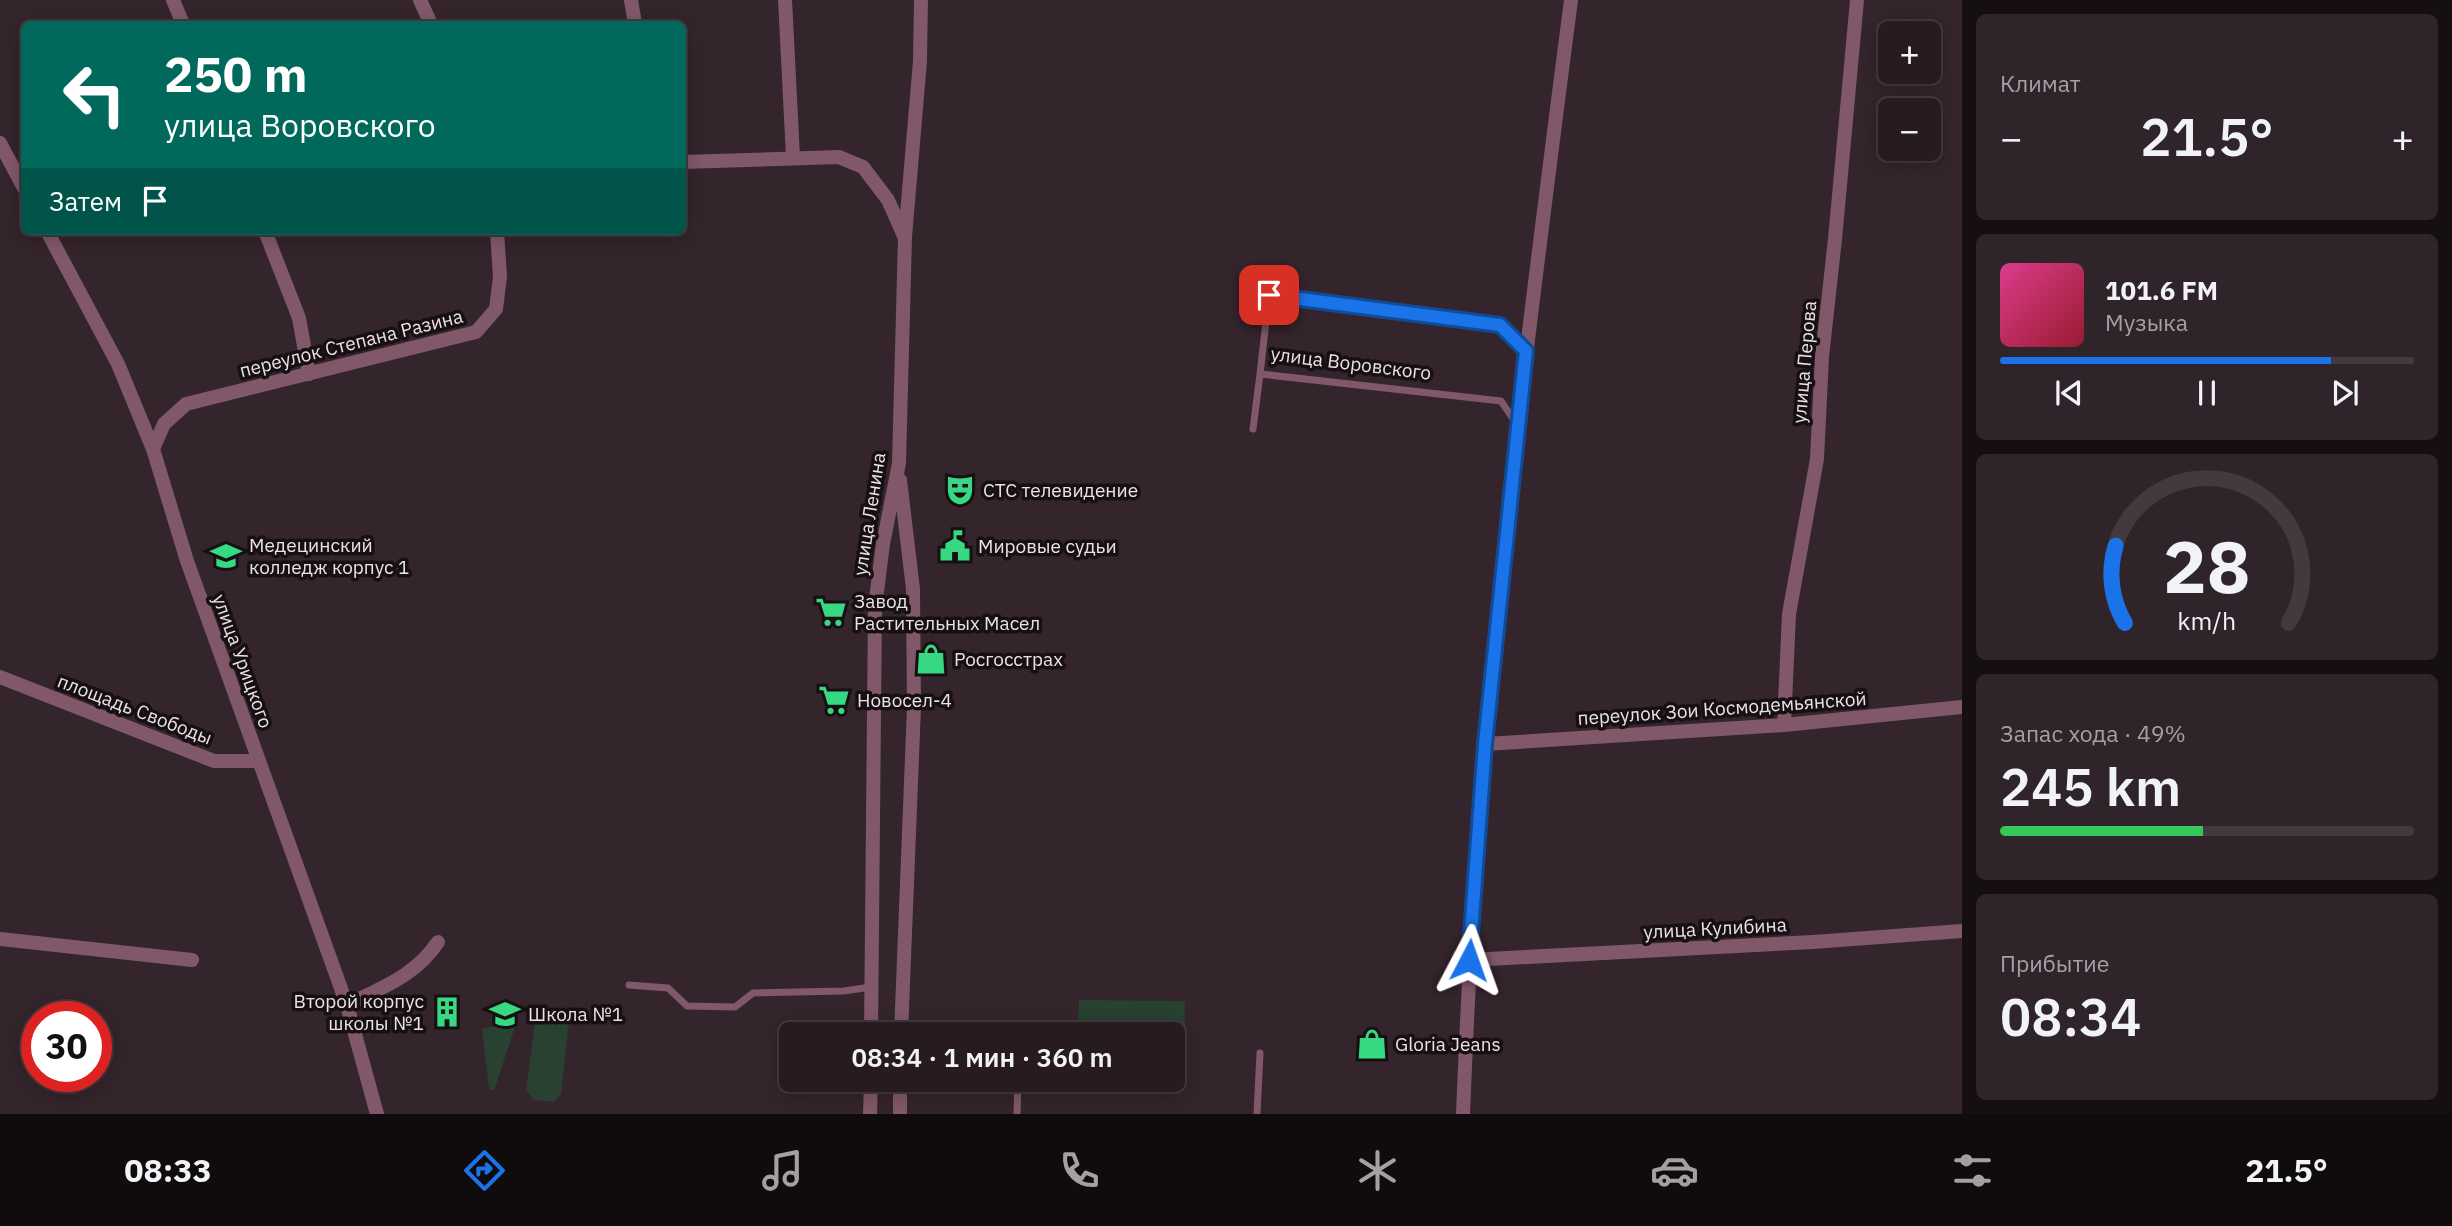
<!DOCTYPE html>
<html lang="ru">
<head>
<meta charset="utf-8">
<style>
	:root { --surface:#271b20; --page:#2f2429; --text:#f1f3f6; --muted:#a4a1a5; --line:#43393e; --accent:#1a73e8 }
	body { margin:0; font-family:"IBM Plex Sans",sans-serif; background:var(--page); color:var(--text); height:100vh; display:flex; flex-direction:column; font-size:26px; white-space:nowrap }
	* { box-sizing:border-box; margin:0 }
	p { font-size:23px; color:var(--muted) }
	.icon { flex:none; width:38px; height:38px; fill:none; stroke:currentColor; stroke-width:2; stroke-linecap:round; stroke-linejoin:round }
	.map { position:relative; flex:1; overflow:hidden }
	.side { display:flex; flex-direction:column; gap:14px; padding:14px; background:#150f12; width:490px }
	.side>* { flex:none }
	.banner { position:absolute; left:21px; top:21px; width:665px; height:214px; border-radius:10px; box-shadow:0 4px 18px #0003,0 0 0 2px var(--line); background:#00695c; color:#fff; overflow:hidden }
	.buttons { position:absolute; left:1878px; top:21px; display:grid; gap:14px }
	.buttons a { display:grid; place-items:center; width:63px; height:63px; border-radius:10px; background:var(--surface); box-shadow:0 4px 18px #0003,0 0 0 2px var(--line); font-size:35px }
	.speed { position:absolute; left:21px; top:1001px; display:flex; gap:14px; font-size:35px; font-weight:700; text-align:center }
	.speed>* { display:grid; place-content:center; width:91px; height:91px; border-radius:50%; background:var(--surface); box-shadow:0 4px 18px #0003,0 0 0 2px var(--line); line-height:1 }
	.speed .limit { border:10px solid #d22; background:#fff; color:#111 }
	.pin { position:absolute; display:grid; place-items:center; width:60px; height:60px; color:#fff; margin:-30px; border-radius:14px; box-shadow:0 4px 10px #0006 }
	.me { position:absolute; width:77px; margin:-38px; rotate:4deg; stroke-linejoin:round; filter:drop-shadow(0 0 5px #0008) }
	.turn { display:flex; align-items:center; gap:24px; height:147px; padding:0 28px; font-size:32px }
	.turn .icon { width:91px; height:91px; stroke-width:2.5 }
	.turn b { display:block; font-size:49px; line-height:60px }
	.then { display:flex; align-items:center; height:66px; padding:0 28px; background:#0003; gap:14px; font-size:26px }
	.big { font-size:52px; font-weight:600; line-height:1.1 }
	.side .widget { flex:1; display:flex; flex-direction:column; justify-content:center; gap:10px; min-width:0; padding:0 24px; border-radius:10px; background:var(--page) }
	.side .dial { align-items:center; gap:0 }
	.dial svg { height:182px; overflow:visible; fill:none; stroke:var(--line); stroke-width:7; stroke-linecap:round; text-anchor:middle }
	.dial text { fill:var(--text); stroke:none }
	.song { display:flex; align-items:center; gap:21px }
	.cover { width:84px; height:84px; border-radius:10px; background:linear-gradient(135deg,hsl(330 70% 55%),hsl(350 70% 35%)) }
	.played { height:7px; border-radius:4px; background:linear-gradient(90deg,var(--accent) 80%,var(--line) 80%) }
	.keys { display:flex; justify-content:space-around; direction:ltr }
	.heat { display:flex; justify-content:space-between; align-items:center; font-size:38px; direction:ltr }
	.charge { height:10px; border-radius:5px; background:linear-gradient(90deg,#34c759 49%,var(--line) 0) }
	.trip { position:absolute; left:779px; top:1022px; width:406px; height:70px; border-radius:10px; background:var(--surface); box-shadow:0 4px 18px #0003,0 0 0 2px var(--line); font-weight:600; line-height:70px; text-align:center }
	.menu { display:flex; height:112px; justify-content:space-around; align-items:center; background:#100b0d; color:var(--muted) }
	.menu .icon { width:49px; height:49px }
	.menu .on { color:var(--accent) }
	.menu b { font-size:32px; color:var(--text) }
	main { display:flex; flex:1; min-height:0 }
	.map>svg:first-child { display:block }
</style>
</head>
<body>
<main>
<div class="map">
<svg width="1962" height="1114" viewBox="0 0 1962 1114">
	<rect width="100%" height="100%" fill="#34242b"/>
	<path fill="#284130" d="M 1079,1000 L 1185,1001 L 1184,1056 L 1173,1056 L 1172,1034 L 1078,1034 Z
		M 542,1010 L 567,1012 L 569,1022 L 561,1094 L 554,1102 L 534,1100 L 526,1090 L 536,1015 Z
		M 517,1021 L 494,1091 L 489,1089 L 482,1029 Z"/>
	<g fill="none" stroke-linecap="round" stroke-linejoin="round">
		<path stroke="#805869" stroke-width="7" d="M 1269,295 L 1272,274
			M 1516,423 L 1501,401 L 1260,374 L 1269,295 L 1500,325 L 1525,351
			M 1253,429 L 1260,374
			M 629,985 L 668,988 L 687,1006 L 735,1007 L 753,993 L 844,991 L 871,987
			M 1017,1114 L 1018,1080
			M 1257,1114 L 1260,1053"/>
		<path stroke="#805869" stroke-width="14" d="M 173,0 L 183,24
			M 420,0 L 431,24
			M 631,0 L 635,24
			M 785,0 L 793,157
			M 0,143 L 24,188
			M 682,162 L 839,157 L 863,167 L 888,200 L 904,236
			M 47,231 L 118,364 L 153,449 L 187,561 L 347,1005 L 377,1114
			M 265,231 L 299,318 L 309,374
			M 153,449 L 164,424 L 186,404 L 476,332 L 496,309 L 500,277 L 497,231
			M 900,480 L 913,589 L 914,707 L 901,1034
			M 0,677 L 214,761 L 258,761
			M 1784,725 L 1789,614 L 1817,459 L 1822,357 L 1835,239 L 1857,0
			M 1485,744 L 1784,725 L 1962,707
			M 0,939 L 192,960
			M 1469,960 L 1813,942 L 1962,931
			M 347,1005 C 383,987 415,976 438,942
			M 871,1034 L 875,607 L 883,544 L 899,463 L 905,237 L 920,61 L 921,0
			M 870,1114 L 871,1080
			M 900,1114 L 900,1080
			M 1463,1114 C 1468,990 1474,867 1485,743 C 1507,495 1539,247 1571,0"/>
	</g>
	<g fill="none" stroke-linecap="round" stroke-linejoin="round">
		<g stroke="#114b97" stroke-width="18">
			<path id="route" d="M 1269,295 L 1500,325 L 1526,351 L 1485,744 L 1469,960"/>
		</g>
		<use href="#route" stroke="#1a73e8" stroke-width="12"/>
	</g>
	<defs>
		<g id="theatre-bare" transform="scale(2.415)"><path d="M-5-5.5Q0-4 5-5.5V0Q5 5 0 6Q-5 5-5 0ZM-3.3-2.5H-1v1.5H-3.3ZM1-2.5H3.3v1.5H1ZM-2.8 1Q0 5.5 2.8 1Z" fill="#36d881" stroke="#171012" stroke-width="2.5" paint-order="stroke"/></g>
		<g id="civic-bare" transform="scale(2.415)"><path d="M-.6-6.5H3V-4.5H.6V-3L4-1V1h2V6H-6V1h2V-1L-.6-3ZM-1.2 2.5V6h2.4V2.5Z" fill="#36d881" stroke="#171012" stroke-width="2.5" paint-order="stroke"/></g>
		<g id="university-bare" transform="scale(2.415)"><path d="M0-5L7-2L0 1L-7-2ZM-4 1L0 2.5L4 1V4Q0 6-4 4Z" fill="#36d881" stroke="#171012" stroke-width="2.5" paint-order="stroke"/></g>
		<g id="supermarket-bare" transform="scale(2.415)"><path d="M-6-5.5h2.5l.6 2H6L4.5 2H-2.5L-4.4-4H-6ZM-1.5 3.2a1.3 1.3 0 1 0 .1 0ZM3 3.2a1.3 1.3 0 1 0 .1 0Z" fill="#36d881" stroke="#171012" stroke-width="2.5" paint-order="stroke"/></g>
		<g id="shop-bare" transform="scale(2.415)"><path d="M-5-2.5h2.3a2.7 3.5 0 0 1 5.4 0H5L5.5 6h-11ZM-1.5-2.5h3a1.5 2.3 0 0 0-3 0Z" fill="#36d881" stroke="#171012" stroke-width="2.5" paint-order="stroke"/></g>
		<g id="building-bare" transform="scale(2.415)"><path d="M-4-6H4V6H1V3H-1V6H-4ZM-2.5-4.3h1.7v1.8h-1.7ZM.8-4.3h1.7v1.8H.8ZM-2.5-1h1.7V.8h-1.7ZM.8-1h1.7V.8H.8Z" fill="#36d881" stroke="#171012" stroke-width="2.5" paint-order="stroke"/></g>
		<g id="school-bare" transform="scale(2.415)"><path d="M0-5L7-2L0 1L-7-2ZM-4 1L0 2.5L4 1V4Q0 6-4 4Z" fill="#36d881" stroke="#171012" stroke-width="2.5" paint-order="stroke"/></g>
	</defs>
	<g fill-rule="evenodd">
		<use href="#theatre-bare" x="960" y="490"/>
		<use href="#civic-bare" x="955" y="546"/>
		<use href="#university-bare" x="226" y="556"/>
		<use href="#supermarket-bare" x="831" y="612"/>
		<use href="#shop-bare" x="931" y="659"/>
		<use href="#supermarket-bare" x="834" y="700"/>
		<use href="#building-bare" x="447" y="1012"/>
		<use href="#school-bare" x="505" y="1014"/>
		<use href="#shop-bare" x="1372" y="1044"/>
	</g>
	<g text-anchor="middle" dominant-baseline="central" stroke-width="7" stroke-linejoin="round" paint-order="stroke">
		<g font-size="19" fill="#ece1e6" stroke="#171012">
			<text transform="translate(351 343) rotate(-14)">переулок Степана Разина</text>
			<text transform="translate(1804 362) rotate(-85)">улица Перова</text>
			<text transform="translate(1351 363) rotate(7)">улица Воровского</text>
			<text transform="translate(869 514) rotate(-81)">улица Ленина</text>
			<text transform="translate(243 661) rotate(70)">улица Урицкого</text>
			<text transform="translate(1722 708) rotate(-4)">переулок Зои Космодемьянской</text>
			<text transform="translate(135 709) rotate(21)">площадь Свободы</text>
			<text transform="translate(1715 928) rotate(-3)">улица Кулибина</text>
		</g>
		<g font-size="19" fill="#ece1e6" stroke="#171012" text-anchor="start">
			<text x="983" y="490">СТС телевидение</text>
			<text x="249" y="545">Медецинский<tspan x="249" dy="22">колледж корпус 1</tspan></text>
			<text x="978" y="546">Мировые судьи</text>
			<text x="854" y="601">Завод<tspan x="854" dy="22">Растительных Масел</tspan></text>
			<text x="954" y="659">Росгосстрах</text>
			<text x="857" y="700">Новосел-4</text>
			<text x="424" y="1001" text-anchor="end">Второй корпус<tspan x="424" dy="22">школы №1</tspan></text>
			<text x="528" y="1014">Школа №1</text>
			<text x="1395" y="1044">Gloria Jeans</text>
		</g>
	</g>
</svg>
<div class="buttons">
<a>+</a>
<a>−</a>
</div>
<div class="speed"><div class="limit">30</div></div>
<div class="pin" style="left:1269px;top:295px;background:#d93025"><svg class="icon" aria-label="arrive" viewBox="0 0 24 24"><path d="M6 21V4h12l-3 4 3 4H6"/></svg></div>
<svg class="me" style="left:1469px;top:960px" viewBox="-20 -20 40 40"><path d="M0-17L14 15 0 8-14 15z" fill="#1a73e8" stroke="#fff" stroke-width="4"/></svg>
<div class="trip">08:34 · 1 мин · 360 m</div>
<div class="banner">
<div class="turn"><svg class="icon" aria-label="left" viewBox="0 0 24 24"><path d="M17 20v-9H6M10 6l-5 5 5 5"/></svg><div><b>250 m</b>улица Воровского</div></div>
<div class="then">Затем<svg class="icon" aria-label="arrive" viewBox="0 0 24 24"><path d="M6 21V4h12l-3 4 3 4H6"/></svg></div>
</div>
</div>
<section class="side">
<div class="widget"><p>Климат</p>
<div class="heat"><a>−</a><b class="big">21.5°</b><a>+</a></div>
</div>
<div class="widget">
<div class="song"><i class="cover"></i><div><b>101.6 FM</b><p>Музыка</p></div></div>
<div class="played"></div>
<div class="keys"><svg class="icon" aria-label="previous" viewBox="0 0 24 24"><path d="M18 5L8 12l10 7zM5 5v14"/></svg><svg class="icon" aria-label="pause" viewBox="0 0 24 24"><path d="M8 5v14M16 5v14"/></svg><svg class="icon" aria-label="next" viewBox="0 0 24 24"><path d="M6 5l10 7-10 7zM19 5v14"/></svg></div>
</div>
<div class="widget dial"><svg viewBox="0 0 100 80">
<path d="M14 69A42 42 0 1 1 86 69"/>
<path d="M14 69A42 42 0 0 1 10 35" stroke="#1a73e8"/>
<text x="50" y="56" font-size="32" font-weight="700">28</text>
<text x="50" y="72" font-size="11">km/h</text>
</svg></div>
<div class="widget"><p>Запас хода · 49%</p><b class="big">245 km</b><div class="charge"></div></div>
<div class="widget"><p>Прибытие</p><b class="big">08:34</b></div>
</section>
</main>
<nav class="menu">
<b>08:33</b>
<svg class="icon on" aria-label="directions" viewBox="0 0 24 24"><path d="M12 3l9 9-9 9-9-9zM9 14v-3h6M13 9l2 2-2 2"/></svg>
<svg class="icon" aria-label="music" viewBox="0 0 24 24"><path d="M9 18V5l10-2v13"/><circle cx="6" cy="18" r="3"/><circle cx="16" cy="16" r="3"/></svg>
<svg class="icon" aria-label="phone" viewBox="0 0 24 24"><path d="M5 4h4l2 5-3 2q2 4 5 5l2-3 5 2v4C11 20 4 13 5 4z"/></svg>
<svg class="icon" aria-label="climate" viewBox="0 0 24 24"><path d="M12 3v18M4 7l16 10M4 17L20 7"/></svg>
<svg class="icon" aria-label="car" viewBox="0 0 24 24"><path d="M5 17H2v-5l4-1 3-4h7l3 4 3 1v5h-3M9 17h6M6 11h13"/><circle cx="7" cy="17" r="2"/><circle cx="17" cy="17" r="2"/></svg>
<svg class="icon" aria-label="filters" viewBox="0 0 24 24"><path d="M4 7h16M4 17h16"/><circle cx="9" cy="7" r="2"/><circle cx="15" cy="17" r="2"/></svg>
<b>21.5°</b>
</nav>
</body>
</html>
